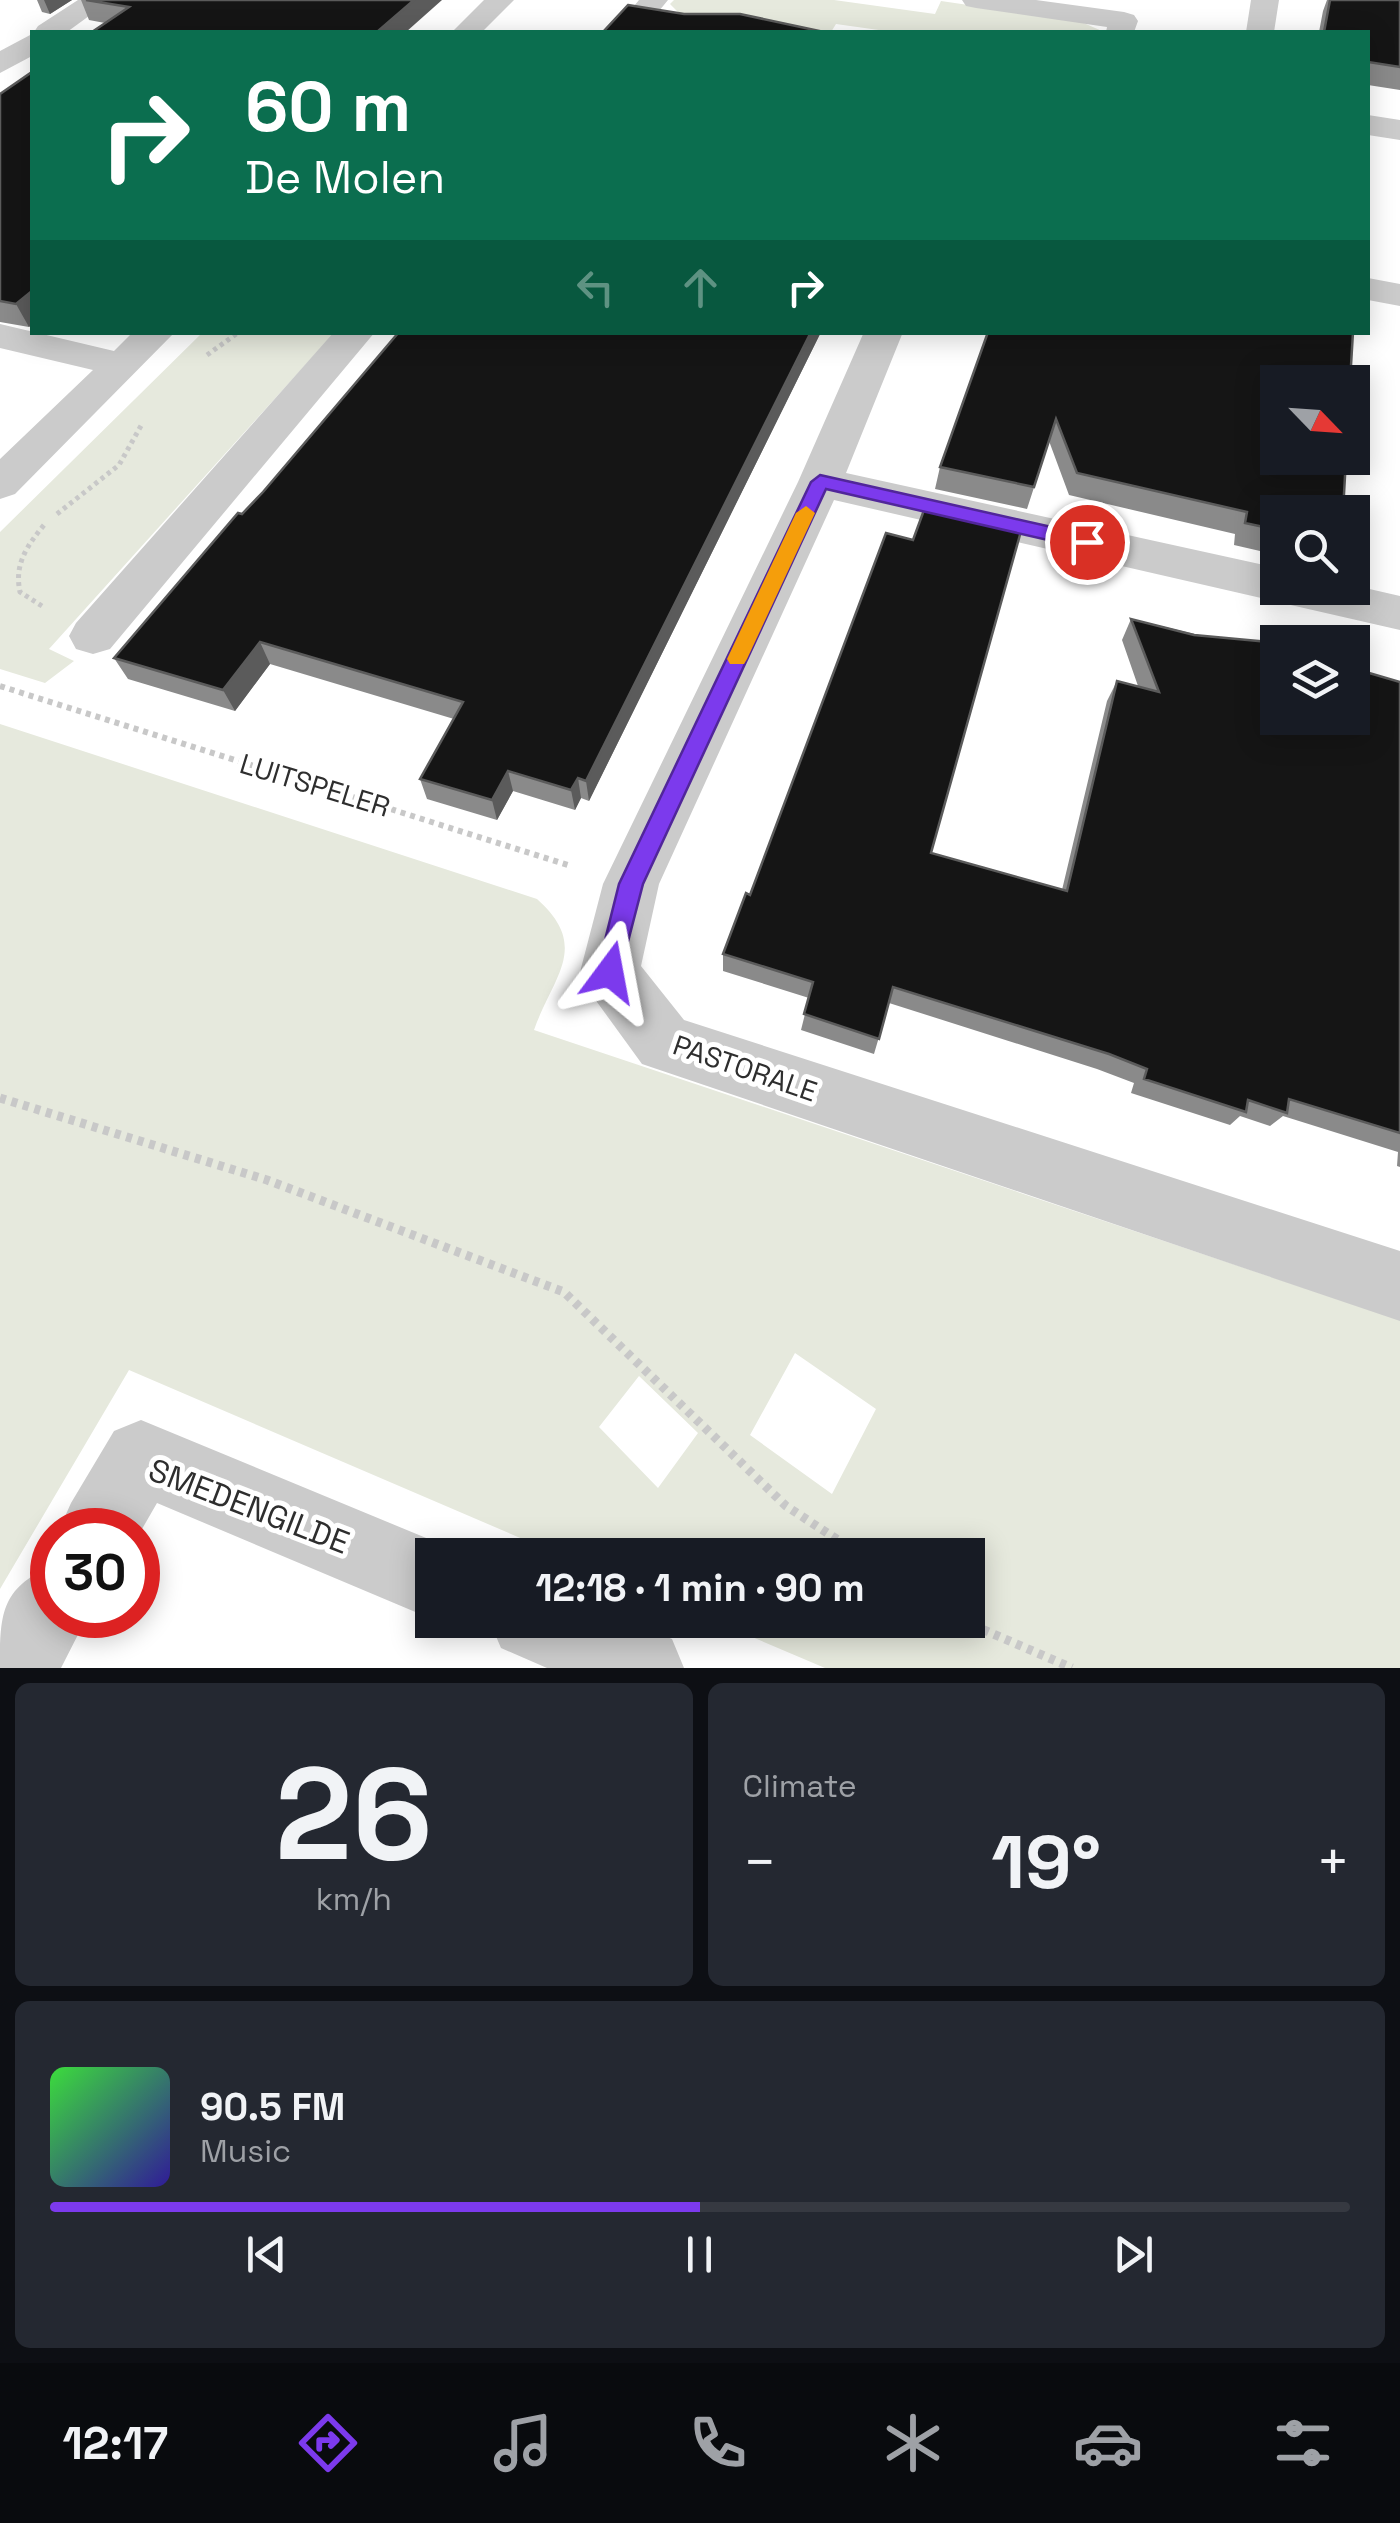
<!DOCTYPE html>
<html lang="en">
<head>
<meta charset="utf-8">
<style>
	:root { --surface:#171b24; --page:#242831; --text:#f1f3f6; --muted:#9ea1a6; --line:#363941; --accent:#7c3aed }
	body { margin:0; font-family:"Space Grotesk",sans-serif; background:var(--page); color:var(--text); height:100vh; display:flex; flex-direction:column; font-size:38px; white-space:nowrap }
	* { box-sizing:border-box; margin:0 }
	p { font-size:32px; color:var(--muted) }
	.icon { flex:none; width:55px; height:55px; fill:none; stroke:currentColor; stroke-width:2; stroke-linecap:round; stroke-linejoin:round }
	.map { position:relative; height:1668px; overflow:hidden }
	.details { display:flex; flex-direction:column; gap:15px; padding:15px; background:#0d0f14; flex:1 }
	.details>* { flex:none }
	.top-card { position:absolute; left:30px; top:30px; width:1340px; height:305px; border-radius:0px; box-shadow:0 5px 25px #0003; background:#0b6e4f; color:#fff; overflow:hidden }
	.needle { width:65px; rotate:115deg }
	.fabs { position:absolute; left:1260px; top:365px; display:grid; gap:20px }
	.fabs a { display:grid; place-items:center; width:110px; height:110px; border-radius:0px; background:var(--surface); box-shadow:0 5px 25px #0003; font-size:50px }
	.speed { position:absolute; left:30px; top:1508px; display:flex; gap:20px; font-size:50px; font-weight:700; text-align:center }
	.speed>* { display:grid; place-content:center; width:130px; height:130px; border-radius:50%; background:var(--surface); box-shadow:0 5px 25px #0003; line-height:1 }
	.speed .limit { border:15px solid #d22; background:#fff; color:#111 }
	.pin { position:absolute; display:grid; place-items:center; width:85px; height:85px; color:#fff; margin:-42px; border:5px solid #fff; border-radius:50%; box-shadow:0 2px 10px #0007 }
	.me { position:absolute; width:110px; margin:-55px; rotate:13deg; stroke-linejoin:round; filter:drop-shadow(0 0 8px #0008) }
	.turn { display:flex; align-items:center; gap:35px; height:210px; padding:0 50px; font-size:45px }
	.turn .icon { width:130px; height:130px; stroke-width:2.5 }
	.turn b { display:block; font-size:70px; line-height:85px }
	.lanes { display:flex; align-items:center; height:95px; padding:0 50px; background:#0003; justify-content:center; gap:50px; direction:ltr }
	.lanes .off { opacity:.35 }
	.big { font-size:75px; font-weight:700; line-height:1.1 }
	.details .widget { flex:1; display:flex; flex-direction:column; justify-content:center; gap:15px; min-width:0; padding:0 35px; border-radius:15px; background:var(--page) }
	.details .dial { align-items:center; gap:0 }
	.dial b { font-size:130px; line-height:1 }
	.song { display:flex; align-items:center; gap:30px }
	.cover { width:120px; height:120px; border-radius:15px; background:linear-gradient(135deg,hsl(120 70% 55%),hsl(250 70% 35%)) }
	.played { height:10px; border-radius:5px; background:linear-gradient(90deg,var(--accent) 50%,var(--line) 50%) }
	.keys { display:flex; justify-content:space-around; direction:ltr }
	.heat { display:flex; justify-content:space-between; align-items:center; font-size:55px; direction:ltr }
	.details .tiles { flex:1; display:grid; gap:15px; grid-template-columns:1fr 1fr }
	.widget:last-child { grid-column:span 2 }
	.trip { position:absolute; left:415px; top:1538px; width:570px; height:100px; border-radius:0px; background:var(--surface); box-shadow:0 5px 25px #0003; font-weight:700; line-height:100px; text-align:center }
	.menu { display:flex; height:160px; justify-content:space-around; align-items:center; background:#090b0e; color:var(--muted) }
	.menu .icon { width:70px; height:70px }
	.menu .current { color:var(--accent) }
	.menu b { font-size:45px; color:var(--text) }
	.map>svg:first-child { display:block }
</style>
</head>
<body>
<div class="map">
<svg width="1400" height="1668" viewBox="0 0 1400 1668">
	<rect width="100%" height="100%" fill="#fff"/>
	<path fill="#e6e9dd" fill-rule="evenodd" d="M 674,0 L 834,0 L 935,14 L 941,1 L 1079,21 L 1102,31 L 893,32 L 836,24 L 831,32 L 795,32 L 681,15 L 670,4 Z
		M 202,333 L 334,333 L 49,649 L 74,661 L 45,683 L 0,669 L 0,532 Z
		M 0,724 L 537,899 C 591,947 553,976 534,1030 L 1400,1320 L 1400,1668 L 825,1668 L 712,1620 L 968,1620 L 968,1555 L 560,1555 L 129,1370 L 0,1589 ZM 795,1353 L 876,1409 L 832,1494 L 750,1435 ZM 639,1376 L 698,1433 L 658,1488 L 599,1427 Z"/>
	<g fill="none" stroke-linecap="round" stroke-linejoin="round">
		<path stroke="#c8c8c8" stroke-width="5" stroke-dasharray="4 4" stroke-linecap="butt" d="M 207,355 L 239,332
			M 57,514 L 119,465 L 142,424
			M 42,606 L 20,592 C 14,564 27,546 44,525"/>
		<path stroke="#c8c8c8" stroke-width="6" stroke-dasharray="5 5" stroke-linecap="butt" d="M 0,686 L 568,865"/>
		<path stroke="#c8c8c8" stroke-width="9" stroke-dasharray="6 6" stroke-linecap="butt" d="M 0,1098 L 267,1180 L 564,1292 L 786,1506 L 861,1555
			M 961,1620 L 1072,1668"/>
		<path fill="#cbcbcb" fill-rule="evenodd" d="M 78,0 L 111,0 L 67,32 L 34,32 L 38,26 Z
			M 484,0 L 514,0 L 482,32 L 452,32 Z
			M 639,0 L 668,0 L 659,11 L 738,23 L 748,26 L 753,32 L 684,32 L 629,23 L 625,17 Z
			M 962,0 L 1036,0 L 1124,12 L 1134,15 L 1138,21 L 1134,32 L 1106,32 L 1107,27 L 976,8 L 966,6 Z
			M 1251,0 L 1279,0 L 1274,32 L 1246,32 Z
			M 32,34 L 32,56 L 0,73 L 0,51 Z
			M 1368,115 L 1400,120 L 1400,140 L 1368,135 Z
			M 1368,278 L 1400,284 L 1400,306 L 1368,300 Z
			M 0,324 L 114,351 L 133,332 L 175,332 L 15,494 L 0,499 L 0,459 L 93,370 L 0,348 Z
			M 334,332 L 375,332 L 110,649 L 93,654 L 76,649 L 69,636 L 76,623 Z
			M 864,332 L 903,332 L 846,473 L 1278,568 L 1278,588 L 1352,585 L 1400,596 L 1400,630 L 834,500 L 659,884 L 641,966 L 684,1020 L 1400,1251 L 1400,1321 L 642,1064 L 589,991 L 580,972 L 603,884 L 798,482 Z
			M 141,1420 L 460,1552 L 461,1555 L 432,1555 L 432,1619 L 157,1503 L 138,1536 L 138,1530 L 59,1530 L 71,1503 L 114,1431 Z
			M 52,1566 L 52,1615 L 88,1615 L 61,1668 L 0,1668 C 0,1616 0,1588 52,1566 Z
			M 489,1620 L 626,1620 L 672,1639 L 684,1668 L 547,1668 L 501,1648 Z"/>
	</g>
	<path fill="#8a8a8a" d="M 37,0 L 72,0 L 50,14 L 42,12 Z
		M 81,0 L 442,0 L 105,23 L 89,20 Z
		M 1327,0 L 1400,0 L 1400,90 L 1368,85 L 1368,32 L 1319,32 L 1323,11 Z
		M 32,72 L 32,324 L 29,327 L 0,322 L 0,94 Z
		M 821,332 L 589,801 L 581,798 L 575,810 L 513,791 L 497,820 L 427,799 L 420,779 L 454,719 L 270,664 L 235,711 L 128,679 L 114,658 L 242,514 Z
		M 988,332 L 1278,512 L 1278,555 L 1234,545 L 1235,534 L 1069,495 L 1049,441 L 1027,509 L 935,489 L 940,467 Z
		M 1131,619 L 1400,682 L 1400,1167 L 1397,1166 L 1398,1152 L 1283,1116 L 1270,1126 L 1240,1116 L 1230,1125 L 1131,1093 L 1134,1083 L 1097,1069 L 889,1003 L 874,1054 L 801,1030 L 809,998 L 723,971 L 723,954 L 750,895 L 931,853 L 1062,890 L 1107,701 L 1117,681 L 1138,686 L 1122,640 Z"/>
	<path fill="#5b5b5b" d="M 44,0 L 72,0 L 50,14 Z
		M 414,0 L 442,0 L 406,32 L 377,32 Z
		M 32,291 L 32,324 L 29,327 L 16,304 Z
		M 811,332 L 821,332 L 589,801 L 586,781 Z
		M 260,642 L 270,664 L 235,711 L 223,690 Z
		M 508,771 L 513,791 L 497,820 L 492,800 Z
		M 578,778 L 581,798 L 575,810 L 571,790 Z"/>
	<path fill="#151515" stroke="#5b5b5b" stroke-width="2.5" d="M 86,0 L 414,0 L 377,32 L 92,32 L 129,7 Z
		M 1330,0 L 1400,0 L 1400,67 L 1368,62 L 1368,32 L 1324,32 Z
		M 628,5 L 684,14 L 740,14 L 824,32 L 603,32 Z
		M 32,72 L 32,291 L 16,304 L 0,301 L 0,94 Z
		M 399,332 L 811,332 L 586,781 L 578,778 L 571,790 L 508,771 L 492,800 L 420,779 L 463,702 L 260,642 L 223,690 L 114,658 L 238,513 L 242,514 L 263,492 Z
		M 988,332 L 1353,332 L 1350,382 L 1278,382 L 1278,458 L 1346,458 L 1343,512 L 1278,512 L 1278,530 L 1245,523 L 1247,512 L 1077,473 L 1056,419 L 1034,487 L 940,467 Z
		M 927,502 L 1023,524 L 931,853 L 1067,891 L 1117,681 L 1159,692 L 1131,619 L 1194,635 L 1269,642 L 1278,645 L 1278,718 L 1352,718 L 1352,668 L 1400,682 L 1400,1133 L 1289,1099 L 1287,1113 L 1248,1100 L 1246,1112 L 1144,1079 L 1147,1069 L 1109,1054 L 893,987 L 879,1039 L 804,1014 L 813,982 L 723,954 L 746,893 L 750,895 L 886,533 L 913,540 Z"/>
	<path fill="#7c3aed" stroke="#51269a" stroke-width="2.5" d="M 820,475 L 1087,535 L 1096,542 L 1087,549 L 826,489 L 643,884 L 618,980 L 610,983 L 601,980 L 597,972 L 619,884 L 811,482 Z"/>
	<path fill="#f59e0b" d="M 806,506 L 815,513 L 747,659 L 744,664 L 730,664 L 727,659 L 796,513 Z"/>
	<g text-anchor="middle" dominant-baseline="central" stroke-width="10" stroke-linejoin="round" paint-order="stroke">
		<g font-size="28" fill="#2e2e2e" stroke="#fff">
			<text transform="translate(315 785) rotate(17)">LUITSPELER</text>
			<text transform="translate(745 1068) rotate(19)">PASTORALE</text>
		</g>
		<g font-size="32" fill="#2e2e2e" stroke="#fff">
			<text transform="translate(249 1506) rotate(21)">SMEDENGILDE</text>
		</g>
	</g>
</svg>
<div class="fabs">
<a><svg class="needle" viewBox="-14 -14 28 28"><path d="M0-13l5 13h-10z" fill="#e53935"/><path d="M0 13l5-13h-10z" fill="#9ea1a6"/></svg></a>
<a><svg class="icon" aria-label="search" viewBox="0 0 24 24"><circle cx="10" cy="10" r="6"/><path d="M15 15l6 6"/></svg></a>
<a><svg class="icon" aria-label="layers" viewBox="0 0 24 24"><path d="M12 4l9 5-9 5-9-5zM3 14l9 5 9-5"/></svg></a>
</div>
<div class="speed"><div class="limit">30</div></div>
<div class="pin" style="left:1087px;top:542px;background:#d93025"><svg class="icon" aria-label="arrive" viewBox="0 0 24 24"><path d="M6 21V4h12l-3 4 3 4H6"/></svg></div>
<svg class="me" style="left:610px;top:972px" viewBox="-20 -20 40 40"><path d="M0-17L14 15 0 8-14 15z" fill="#7c3aed" stroke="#fff" stroke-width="4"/></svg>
<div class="trip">12:18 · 1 min · 90 m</div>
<div class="top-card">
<div class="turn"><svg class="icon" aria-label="right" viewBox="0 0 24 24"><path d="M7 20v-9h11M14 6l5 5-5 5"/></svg><div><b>60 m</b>De Molen</div></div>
<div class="lanes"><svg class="icon off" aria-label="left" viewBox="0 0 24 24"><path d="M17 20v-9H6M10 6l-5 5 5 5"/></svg><svg class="icon off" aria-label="ahead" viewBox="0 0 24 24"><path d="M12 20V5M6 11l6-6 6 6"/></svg><svg class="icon" aria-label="right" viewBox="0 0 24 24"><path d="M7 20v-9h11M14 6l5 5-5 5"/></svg></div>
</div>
</div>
<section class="details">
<div class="tiles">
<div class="widget dial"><b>26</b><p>km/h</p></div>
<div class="widget"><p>Climate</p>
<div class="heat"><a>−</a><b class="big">19°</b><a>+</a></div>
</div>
<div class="widget">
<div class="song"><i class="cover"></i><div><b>90.5 FM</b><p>Music</p></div></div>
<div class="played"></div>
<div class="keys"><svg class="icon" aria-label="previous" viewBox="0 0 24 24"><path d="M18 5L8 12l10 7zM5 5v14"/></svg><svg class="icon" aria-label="pause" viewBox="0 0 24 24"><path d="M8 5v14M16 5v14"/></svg><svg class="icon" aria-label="next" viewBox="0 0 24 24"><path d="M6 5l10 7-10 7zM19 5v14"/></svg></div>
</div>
</div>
</section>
<nav class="menu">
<b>12:17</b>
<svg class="icon current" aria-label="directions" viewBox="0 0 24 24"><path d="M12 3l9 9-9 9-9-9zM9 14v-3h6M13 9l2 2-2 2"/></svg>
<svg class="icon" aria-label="music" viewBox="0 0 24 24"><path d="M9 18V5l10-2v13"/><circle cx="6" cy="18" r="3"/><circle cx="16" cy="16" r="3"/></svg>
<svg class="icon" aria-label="phone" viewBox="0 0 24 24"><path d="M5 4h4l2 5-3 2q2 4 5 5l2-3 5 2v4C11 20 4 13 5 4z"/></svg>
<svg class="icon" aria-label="climate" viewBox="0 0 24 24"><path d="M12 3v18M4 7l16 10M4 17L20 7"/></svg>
<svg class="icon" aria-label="car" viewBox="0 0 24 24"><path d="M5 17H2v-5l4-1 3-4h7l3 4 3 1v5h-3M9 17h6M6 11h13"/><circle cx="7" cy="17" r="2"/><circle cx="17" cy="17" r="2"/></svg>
<svg class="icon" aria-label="filters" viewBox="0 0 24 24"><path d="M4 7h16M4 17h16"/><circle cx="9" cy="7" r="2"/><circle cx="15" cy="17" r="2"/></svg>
</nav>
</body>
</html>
